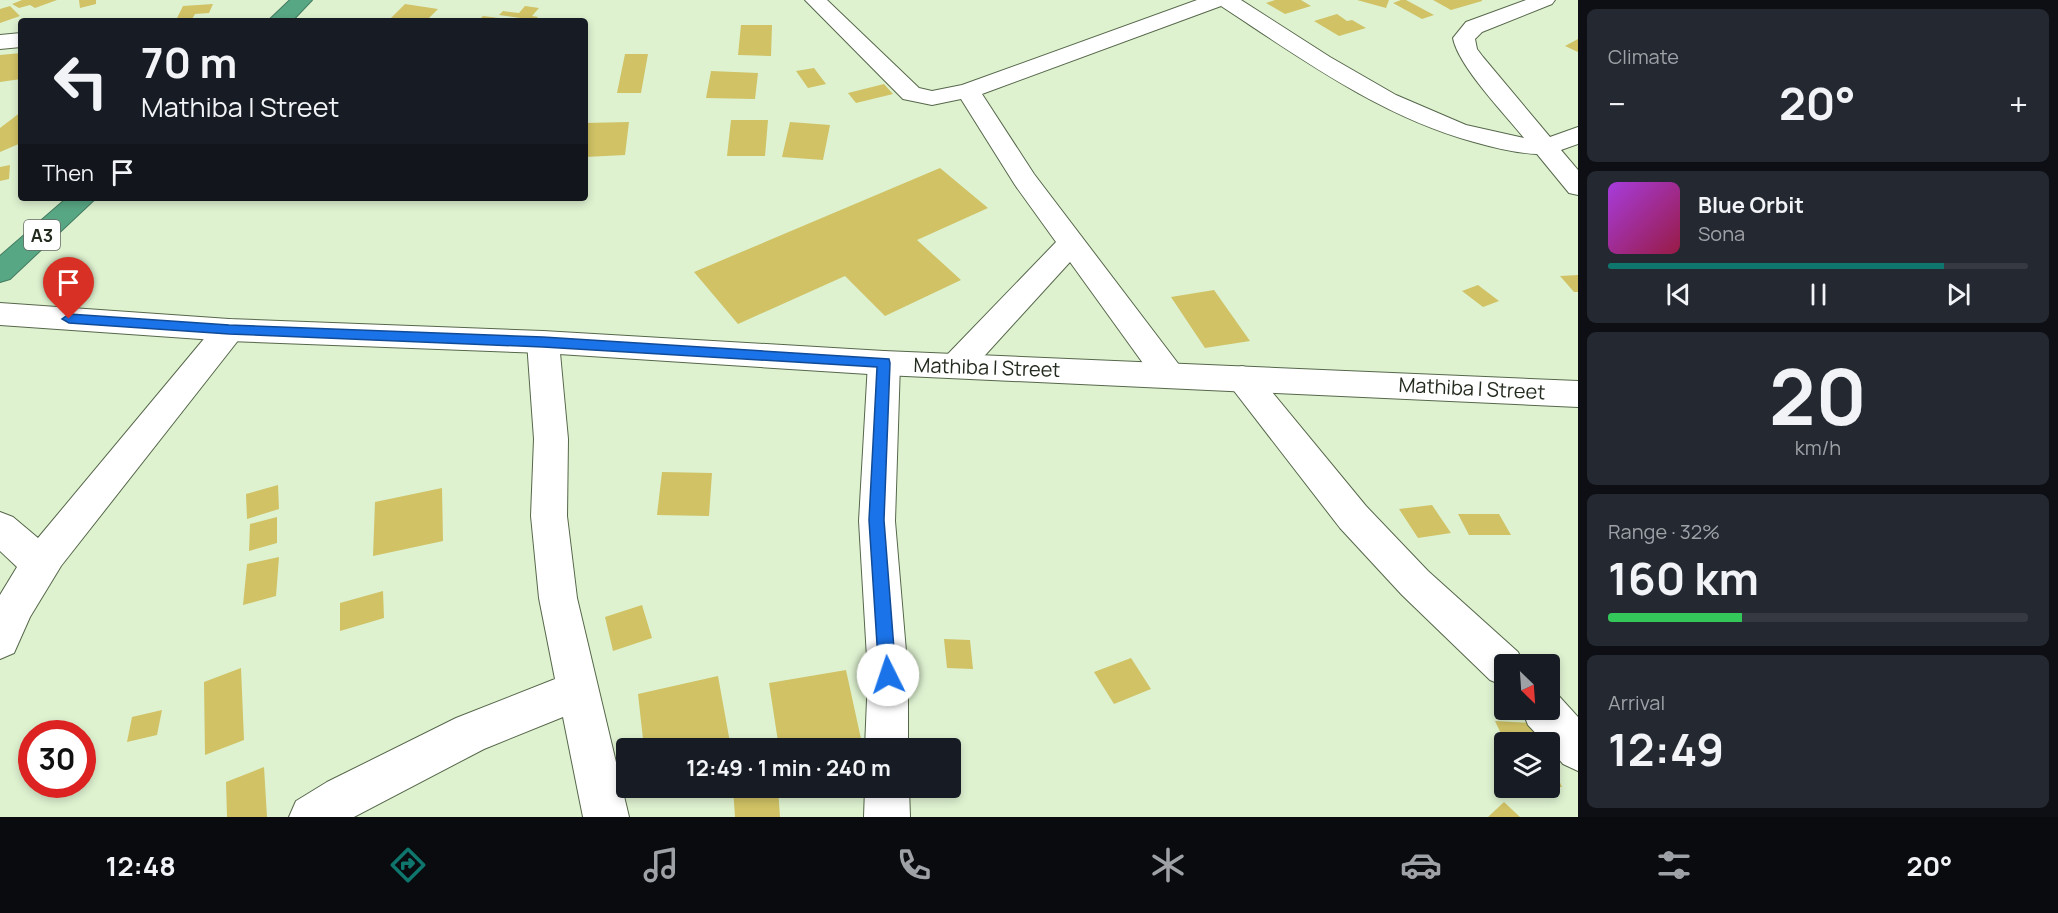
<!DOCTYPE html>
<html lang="en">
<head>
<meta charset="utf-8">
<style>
	:root { --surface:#171b24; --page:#242831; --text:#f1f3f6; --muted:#9ea1a6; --line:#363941; --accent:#0f766e }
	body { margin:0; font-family:Manrope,sans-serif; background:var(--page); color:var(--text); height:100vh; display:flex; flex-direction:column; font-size:22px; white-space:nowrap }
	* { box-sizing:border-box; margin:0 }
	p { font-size:20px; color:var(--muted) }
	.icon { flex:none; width:33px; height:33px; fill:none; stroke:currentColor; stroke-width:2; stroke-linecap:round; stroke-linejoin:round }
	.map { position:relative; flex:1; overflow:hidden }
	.details { display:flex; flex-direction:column; gap:9px; padding:9px; background:#0d0f14; width:480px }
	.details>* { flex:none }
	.guide { position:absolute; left:18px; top:18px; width:570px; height:183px; border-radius:6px; box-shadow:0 3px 9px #0003; background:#171b24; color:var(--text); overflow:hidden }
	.needle { width:39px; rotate:155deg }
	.fabs { position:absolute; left:1494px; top:654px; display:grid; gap:12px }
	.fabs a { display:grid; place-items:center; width:66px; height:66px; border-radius:6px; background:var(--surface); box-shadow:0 3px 9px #0003; font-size:30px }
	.speed { position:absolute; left:18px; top:720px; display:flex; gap:12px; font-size:30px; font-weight:700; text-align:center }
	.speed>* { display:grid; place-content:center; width:78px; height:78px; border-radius:50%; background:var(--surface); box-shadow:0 3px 9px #0003; line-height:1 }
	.speed .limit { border:9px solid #d22; background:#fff; color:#111 }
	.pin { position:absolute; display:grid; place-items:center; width:51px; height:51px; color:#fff; margin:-62px -26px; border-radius:50% 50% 50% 0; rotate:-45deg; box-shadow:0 0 6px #0007 }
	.pin .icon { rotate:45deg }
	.me { position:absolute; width:66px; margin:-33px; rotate:356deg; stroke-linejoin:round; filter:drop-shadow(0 0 4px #0008) }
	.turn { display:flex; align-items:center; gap:21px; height:126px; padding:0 24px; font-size:27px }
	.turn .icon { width:78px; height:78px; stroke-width:2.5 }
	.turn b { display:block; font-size:42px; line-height:51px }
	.then { display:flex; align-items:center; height:57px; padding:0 24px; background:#0003; gap:12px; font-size:22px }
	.big { font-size:45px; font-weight:700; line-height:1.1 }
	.details .tile { flex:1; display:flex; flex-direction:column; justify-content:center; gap:9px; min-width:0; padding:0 21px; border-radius:9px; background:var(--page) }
	.details .dial { align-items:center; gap:0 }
	.dial b { font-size:78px; line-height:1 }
	.song { display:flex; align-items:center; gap:18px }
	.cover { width:72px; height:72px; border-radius:9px; background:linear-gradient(135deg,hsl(280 70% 55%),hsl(340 70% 35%)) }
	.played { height:6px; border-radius:3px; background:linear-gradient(90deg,var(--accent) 80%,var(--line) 80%) }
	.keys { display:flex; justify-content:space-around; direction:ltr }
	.heat { display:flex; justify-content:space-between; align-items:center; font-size:33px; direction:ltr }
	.charge { height:9px; border-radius:4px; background:linear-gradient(90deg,#34c759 32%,var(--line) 0) }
	.trip { position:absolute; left:616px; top:738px; width:345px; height:60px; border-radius:6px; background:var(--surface); box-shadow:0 3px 9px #0003; font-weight:700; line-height:60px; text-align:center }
	.tabs { display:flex; height:96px; justify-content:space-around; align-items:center; background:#090b0e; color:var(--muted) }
	.tabs .icon { width:42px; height:42px }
	.tabs .selected { color:var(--accent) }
	.tabs b { font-size:27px; color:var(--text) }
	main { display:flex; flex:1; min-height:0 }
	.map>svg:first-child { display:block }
</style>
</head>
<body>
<main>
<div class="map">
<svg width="1578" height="817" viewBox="0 0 1578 817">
	<rect width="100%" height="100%" fill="#def2d0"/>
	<path fill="#d0c265" d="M 22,0 L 57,0 L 35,8 L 30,5 L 19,8 L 12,4 Z
		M 79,0 L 96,0 L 96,4 L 80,8 Z
		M 1275,0 L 1301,0 L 1311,6 L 1285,14 L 1266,3 Z
		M 1357,0 L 1389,0 L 1386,8 Z
		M 1401,0 L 1406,0 L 1434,15 L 1422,19 L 1393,3 Z
		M 1433,0 L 1482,0 L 1482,1 L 1451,10 Z
		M 213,4 L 209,13 L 195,14 L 192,19 L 176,20 L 183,6 Z
		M 405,4 L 438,9 L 426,21 L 388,21 Z
		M 10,6 L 20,16 L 0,23 L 0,9 Z
		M 525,6 L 539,8 L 532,16 L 538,17 L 535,20 L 499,15 L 503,11 L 519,13 Z
		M 1337,14 L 1347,21 L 1352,20 L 1366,28 L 1339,36 L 1314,21 Z
		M 483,16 L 514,20 L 514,21 L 478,21 Z
		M 741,25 L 772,25 L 771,56 L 738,55 Z
		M 1578,39 L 1578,52 L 1565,46 Z
		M 21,53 L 21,79 L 0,82 L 0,55 Z
		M 625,54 L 648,54 L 641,93 L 617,93 Z
		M 814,68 L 826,84 L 808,88 L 796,71 Z
		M 711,71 L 758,73 L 755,99 L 706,98 Z
		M 884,84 L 893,94 L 856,103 L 848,93 Z
		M 21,112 L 21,143 L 0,152 L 0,128 Z
		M 731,120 L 768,120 L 765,156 L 727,156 Z
		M 629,122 L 625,155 L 585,157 L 585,123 Z
		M 790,122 L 830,125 L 823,160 L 782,157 Z
		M 10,165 L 9,179 L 0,181 L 0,167 Z
		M 940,168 L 988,208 L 917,240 L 961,280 L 885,316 L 845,276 L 738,324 L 694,272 Z
		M 1578,275 L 1578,292 L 1574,292 L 1560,276 Z
		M 1478,285 L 1499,301 L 1483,307 L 1462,291 Z
		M 1214,290 L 1250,341 L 1205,348 L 1171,297 Z
		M 662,472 L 712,473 L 709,516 L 657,515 Z
		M 278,485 L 279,509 L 247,519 L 246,494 Z
		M 442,488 L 443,541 L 373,556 L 375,502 Z
		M 1432,505 L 1451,533 L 1418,538 L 1399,509 Z
		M 1458,514 L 1499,514 L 1511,535 L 1469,535 Z
		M 277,517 L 277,543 L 249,551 L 250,524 Z
		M 279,557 L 276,596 L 243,605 L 247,564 Z
		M 383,591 L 384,618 L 340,631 L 340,603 Z
		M 642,605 L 652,638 L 613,651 L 605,617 Z
		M 944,639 L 970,640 L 973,669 L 947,668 Z
		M 1131,658 L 1151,689 L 1114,704 L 1094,672 Z
		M 241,668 L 244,740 L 205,755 L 204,682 Z
		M 846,670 L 863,748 L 779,748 L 769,683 Z
		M 718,676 L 731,748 L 644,748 L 638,694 Z
		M 162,710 L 157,735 L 127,742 L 132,717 Z
		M 1495,721 L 1533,723 L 1542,742 L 1505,742 Z
		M 1550,760 L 1562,787 L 1550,787 Z
		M 264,767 L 267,817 L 227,817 L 226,782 Z
		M 733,788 L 778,788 L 780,817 L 735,817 Z
		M 1504,802 L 1520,817 L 1488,817 Z"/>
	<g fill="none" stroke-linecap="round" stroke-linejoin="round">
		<g stroke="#56674a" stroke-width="2">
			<path id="street" d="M 805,0 L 827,0 L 919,88 L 932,91 L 962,85 L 1197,0 L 1241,0 L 1330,57 L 1396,95 L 1466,125 L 1524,138 C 1505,114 1458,66 1453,38 L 1466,22 L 1526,0 L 1555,0 L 1552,4 L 1482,32 L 1475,39 L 1477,49 L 1483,57 L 1550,137 L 1578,127 L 1578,144 L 1561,150 L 1578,170 L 1578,195 L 1569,193 L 1537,154 C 1515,153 1495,148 1474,142 C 1380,116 1302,59 1221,6 L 982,94 L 1034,174 L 1180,366 L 1185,375 L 1180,384 L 1169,387 L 1158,384 L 1070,262 L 967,375 L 956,378 L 945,375 L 940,366 L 945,357 L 1056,242 L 1015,185 L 961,99 L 932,105 L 903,99 Z
				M 21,33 L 21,47 L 0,49 L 0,35 Z
				M 229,319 L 240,322 L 244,330 L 240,338 L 61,566 L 30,617 L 14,653 L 0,659 L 0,595 L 17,567 L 0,551 L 0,512 L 13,517 L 38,538 L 218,322 Z
				M 543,331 L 554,334 L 559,342 L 568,439 L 567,516 L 577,598 L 629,817 L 583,817 L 563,717 L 484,749 L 354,817 L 289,817 L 296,801 L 327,782 L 456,718 L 555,679 L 539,598 L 531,516 L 534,439 L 527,342 L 532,334 Z
				M 884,351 L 895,355 L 900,363 L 895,521 L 908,675 L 908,748 L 865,748 L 868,675 L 859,521 L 868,363 L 873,355 Z
				M 1242,366 L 1253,369 L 1366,506 L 1428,571 L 1518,652 L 1524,664 L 1504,664 L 1504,686 L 1490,680 L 1402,595 L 1340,528 L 1231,387 L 1226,378 L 1231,369 Z
				M 1550,692 L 1558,695 L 1578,717 L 1578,771 L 1563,764 L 1550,749 L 1550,742 L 1544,742 L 1528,725 L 1522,710 L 1550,710 Z
				M 865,788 L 909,788 L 910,817 L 864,817 Z"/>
		</g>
		<g stroke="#56674a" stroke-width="2">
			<path id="secondary" d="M 0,303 L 229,319 L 543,331 L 884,351 L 1578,381 L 1578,407 L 884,375 L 543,353 L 229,341 L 0,325 Z"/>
		</g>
		<g stroke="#457b60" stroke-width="2">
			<path id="highway" d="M 290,0 L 312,0 L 292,21 L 268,21 Z
				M 67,198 L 96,198 L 10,279 L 0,282 L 0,256 Z"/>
		</g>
		<use href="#street" fill="#fff" fill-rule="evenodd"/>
		<use href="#secondary" fill="#fff" fill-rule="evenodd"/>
		<use href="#highway" fill="#58a784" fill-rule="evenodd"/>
	</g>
	<path fill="#1a73e8" stroke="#114b97" stroke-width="1.5" d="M 69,314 L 229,325 L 543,337 L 889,359 L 890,363 L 884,520 L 896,675 L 894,681 L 888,683 L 882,681 L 879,675 L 869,520 L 877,367 L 543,347 L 229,334 L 69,323 L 62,319 Z"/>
	<g text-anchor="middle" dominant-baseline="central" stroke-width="6" stroke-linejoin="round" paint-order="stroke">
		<rect fill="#fff" stroke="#656a62" stroke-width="1.5" x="24" y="220" width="36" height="30" rx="4.5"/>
		<g font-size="18" font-weight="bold" fill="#232a1e">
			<text x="42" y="235">A3</text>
		</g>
		<g font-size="20" fill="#232a1e" stroke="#fff">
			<text transform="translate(987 367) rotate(2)">Mathiba I Street</text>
			<text transform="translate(1472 388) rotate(3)">Mathiba I Street</text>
		</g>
	</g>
</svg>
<div class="fabs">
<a><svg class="needle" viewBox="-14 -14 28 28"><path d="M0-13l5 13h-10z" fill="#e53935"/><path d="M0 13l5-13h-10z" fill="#9ea1a6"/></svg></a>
<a><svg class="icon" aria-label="layers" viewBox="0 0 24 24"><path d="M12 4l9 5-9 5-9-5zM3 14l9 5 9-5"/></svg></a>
</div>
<div class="speed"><div class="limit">30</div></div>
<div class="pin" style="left:69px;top:319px;background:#d93025"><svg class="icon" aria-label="arrive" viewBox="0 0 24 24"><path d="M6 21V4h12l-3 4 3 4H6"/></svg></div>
<svg class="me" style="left:888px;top:675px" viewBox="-20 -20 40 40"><circle r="19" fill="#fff"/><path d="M0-13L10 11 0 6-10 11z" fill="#1a73e8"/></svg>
<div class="trip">12:49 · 1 min · 240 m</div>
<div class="guide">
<div class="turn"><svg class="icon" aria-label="left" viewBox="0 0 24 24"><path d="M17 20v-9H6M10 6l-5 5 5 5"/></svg><div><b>70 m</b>Mathiba I Street</div></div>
<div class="then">Then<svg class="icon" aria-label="arrive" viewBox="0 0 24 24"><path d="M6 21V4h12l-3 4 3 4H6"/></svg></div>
</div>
</div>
<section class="details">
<div class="tile"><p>Climate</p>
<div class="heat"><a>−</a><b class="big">20°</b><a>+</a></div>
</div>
<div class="tile">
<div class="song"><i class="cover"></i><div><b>Blue Orbit</b><p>Sona</p></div></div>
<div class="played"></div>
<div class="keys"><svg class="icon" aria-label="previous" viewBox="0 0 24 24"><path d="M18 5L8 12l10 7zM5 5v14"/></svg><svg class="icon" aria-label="pause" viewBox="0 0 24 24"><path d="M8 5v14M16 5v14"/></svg><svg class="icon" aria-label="next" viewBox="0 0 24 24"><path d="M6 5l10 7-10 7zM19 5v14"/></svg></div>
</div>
<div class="tile dial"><b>20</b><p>km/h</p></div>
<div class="tile"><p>Range · 32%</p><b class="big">160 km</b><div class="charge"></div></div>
<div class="tile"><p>Arrival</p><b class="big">12:49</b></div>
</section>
</main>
<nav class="tabs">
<b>12:48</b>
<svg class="icon selected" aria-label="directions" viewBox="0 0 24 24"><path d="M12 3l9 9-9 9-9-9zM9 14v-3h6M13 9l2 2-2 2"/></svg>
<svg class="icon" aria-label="music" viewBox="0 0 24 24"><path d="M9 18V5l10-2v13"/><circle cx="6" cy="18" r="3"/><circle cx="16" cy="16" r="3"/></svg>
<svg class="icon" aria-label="phone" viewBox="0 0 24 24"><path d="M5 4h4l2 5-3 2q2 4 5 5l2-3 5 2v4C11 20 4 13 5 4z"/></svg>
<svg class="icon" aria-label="climate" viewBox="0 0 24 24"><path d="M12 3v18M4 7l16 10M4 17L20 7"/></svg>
<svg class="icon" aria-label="car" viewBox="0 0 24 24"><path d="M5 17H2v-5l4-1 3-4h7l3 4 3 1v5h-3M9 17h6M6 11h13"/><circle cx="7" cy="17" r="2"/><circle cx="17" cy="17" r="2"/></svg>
<svg class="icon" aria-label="filters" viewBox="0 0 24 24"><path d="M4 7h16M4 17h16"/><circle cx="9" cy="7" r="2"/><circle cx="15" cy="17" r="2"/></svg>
<b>20°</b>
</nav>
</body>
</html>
